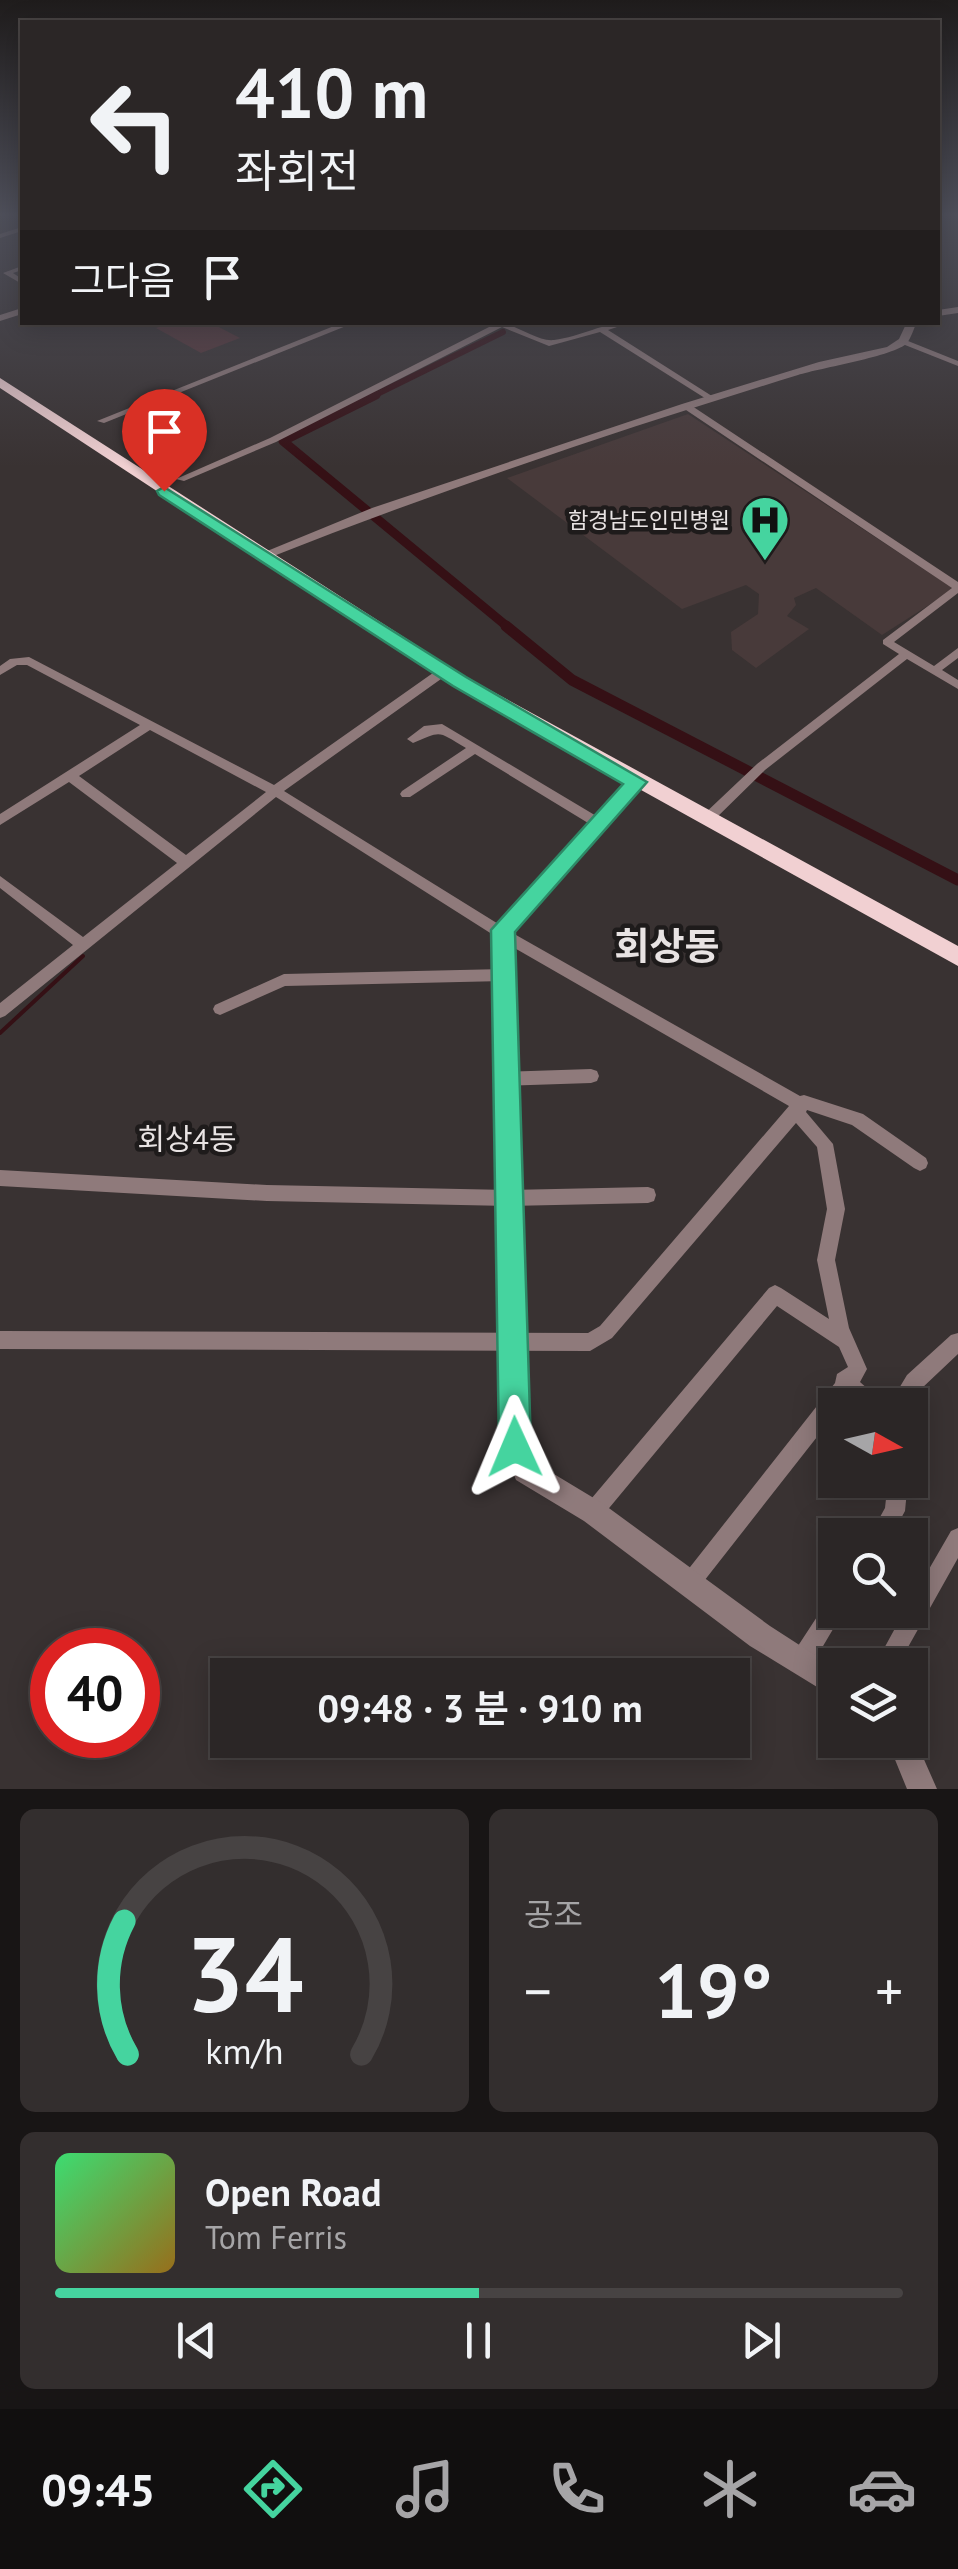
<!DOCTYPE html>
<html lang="ko">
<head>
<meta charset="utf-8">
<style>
	:root { --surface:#2b2626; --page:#332e2e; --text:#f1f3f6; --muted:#a6a5a7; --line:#474343; --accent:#45d49f }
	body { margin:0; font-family:"PT Sans","Noto Sans KR",sans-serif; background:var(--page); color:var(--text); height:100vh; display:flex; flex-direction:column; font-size:38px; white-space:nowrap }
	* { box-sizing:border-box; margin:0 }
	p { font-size:32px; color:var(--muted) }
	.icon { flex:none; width:55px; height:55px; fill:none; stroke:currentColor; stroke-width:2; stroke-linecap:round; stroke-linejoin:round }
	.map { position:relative; height:1789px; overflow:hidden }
	.sheet { display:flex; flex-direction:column; gap:20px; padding:20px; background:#181515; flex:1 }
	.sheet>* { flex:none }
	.hud { position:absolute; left:20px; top:20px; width:920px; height:305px; border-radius:0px; box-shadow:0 5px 25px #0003,0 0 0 2px var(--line); background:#2b2626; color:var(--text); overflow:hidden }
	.needle { width:65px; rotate:98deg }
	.fabs { position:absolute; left:818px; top:1388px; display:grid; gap:20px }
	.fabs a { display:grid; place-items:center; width:110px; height:110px; border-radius:0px; background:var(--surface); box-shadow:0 5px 25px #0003,0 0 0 2px var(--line); font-size:50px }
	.speed { position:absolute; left:30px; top:1628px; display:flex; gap:20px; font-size:50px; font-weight:700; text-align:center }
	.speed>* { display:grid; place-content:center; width:130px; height:130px; border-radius:50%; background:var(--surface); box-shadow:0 5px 25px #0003,0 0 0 2px var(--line); line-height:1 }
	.speed .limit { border:15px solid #d22; background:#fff; color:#111 }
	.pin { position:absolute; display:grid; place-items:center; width:85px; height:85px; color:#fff; margin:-102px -42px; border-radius:50% 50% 50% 0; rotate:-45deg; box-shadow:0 0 10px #0007 }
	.pin .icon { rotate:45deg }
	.me { position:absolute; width:110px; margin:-55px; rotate:359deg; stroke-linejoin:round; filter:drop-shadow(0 0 8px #0008) }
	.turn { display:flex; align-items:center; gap:35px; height:210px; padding:0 50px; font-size:45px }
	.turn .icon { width:130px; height:130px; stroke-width:2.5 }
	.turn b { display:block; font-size:70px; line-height:85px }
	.then { display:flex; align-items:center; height:95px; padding:0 50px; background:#0003; gap:20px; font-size:38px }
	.big { font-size:75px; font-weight:600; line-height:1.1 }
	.sheet .card { flex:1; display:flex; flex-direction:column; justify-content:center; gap:15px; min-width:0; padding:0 35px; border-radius:15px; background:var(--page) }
	.sheet .dial { align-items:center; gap:0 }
	.dial svg { height:260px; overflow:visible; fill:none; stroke:var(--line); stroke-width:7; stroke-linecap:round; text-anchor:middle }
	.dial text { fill:var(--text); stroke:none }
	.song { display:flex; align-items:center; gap:30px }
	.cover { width:120px; height:120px; border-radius:15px; background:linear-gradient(135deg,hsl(140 70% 55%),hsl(40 70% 35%)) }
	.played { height:10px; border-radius:5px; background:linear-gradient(90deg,var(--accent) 50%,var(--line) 50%) }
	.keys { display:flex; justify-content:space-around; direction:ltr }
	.heat { display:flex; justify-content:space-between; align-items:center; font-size:55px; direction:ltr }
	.sheet .tiles { flex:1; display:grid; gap:20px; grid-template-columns:1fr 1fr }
	.card:last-child { grid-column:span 2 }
	.trip { position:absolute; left:210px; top:1658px; width:540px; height:100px; border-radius:0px; background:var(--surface); box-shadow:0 5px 25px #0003,0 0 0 2px var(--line); font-weight:600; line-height:100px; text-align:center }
	.dock { display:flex; height:160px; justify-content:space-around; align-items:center; background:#110f0f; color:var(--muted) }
	.dock .icon { width:70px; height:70px }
	.dock .on { color:var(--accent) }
	.dock b { font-size:45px; color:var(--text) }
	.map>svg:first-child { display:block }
</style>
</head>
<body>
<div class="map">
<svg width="958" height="1789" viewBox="0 0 958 1789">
	<rect width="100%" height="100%" fill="#393232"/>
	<path fill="#483a3a" d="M 688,414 L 954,589 L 882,635 L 816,588 L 794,598 L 796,605 L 787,616 L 809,629 L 756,668 L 732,650 L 731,632 L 758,614 L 759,594 L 746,585 L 682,609 L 507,478 Z"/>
	<path fill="#563639" d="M 171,323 L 211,323 L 240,338 L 201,353 L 156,328 Z"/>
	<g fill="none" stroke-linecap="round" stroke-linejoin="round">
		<path stroke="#351015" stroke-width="4" d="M 0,1033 L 83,956"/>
		<path stroke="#351015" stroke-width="6" d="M 371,397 L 503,332"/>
		<path stroke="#351015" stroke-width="9" d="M 376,395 L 283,441 L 509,628"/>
		<path stroke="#351015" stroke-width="11" d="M 506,626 L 572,680 L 958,880"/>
		<path fill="#8f7a7b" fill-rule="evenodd" d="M 22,227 L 22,231 L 0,238 L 0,234 Z
			M 22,266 L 22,270 L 13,273 L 22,279 L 22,284 L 3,273 Z
			M 344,322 L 356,322 L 104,423 L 97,421 Z
			M 493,322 C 514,322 536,342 554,340 C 580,337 604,322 632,322 L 608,330 L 715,398 L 708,400 L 600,332 L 549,346 L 502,327 L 276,442 L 184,481 L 176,479 L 270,438 L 495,324 Z
			M 903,339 L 958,361 L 958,366 L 900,343 L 899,341 Z
			M 683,404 L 689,404 L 958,582 L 958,593 L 894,642 L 934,666 L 958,648 L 958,658 L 942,670 L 958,680 L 958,689 L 907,659 L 765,770 L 711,823 L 701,823 L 700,820 L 701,817 L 757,764 L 899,654 L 883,644 L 883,640 L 952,588 L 683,408 Z
			M 29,657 L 274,785 L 440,668 L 448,668 L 448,674 L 284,791 L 516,935 L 800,1096 L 804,1095 L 863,1114 L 926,1158 L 928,1163 L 926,1168 L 920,1171 L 914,1168 L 852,1125 L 807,1110 L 806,1112 L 833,1144 L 845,1209 L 835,1260 L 849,1328 L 867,1369 L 860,1382 L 878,1398 L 881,1405 L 857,1405 L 848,1397 L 842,1405 L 835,1405 L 835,1414 L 697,1590 L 690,1593 L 683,1590 L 680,1583 L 683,1576 L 835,1383 L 837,1374 L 848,1367 L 839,1347 L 777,1306 L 600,1519 L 593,1522 L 586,1519 L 583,1512 L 586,1505 L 769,1288 L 775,1285 L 781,1288 L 829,1319 L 817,1260 L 827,1209 L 817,1147 L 796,1123 L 612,1338 L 590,1351 L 0,1349 L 0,1331 L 588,1333 L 600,1326 L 789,1106 L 506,943 L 276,797 L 5,1016 L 0,1018 L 0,1003 L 73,945 L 0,888 L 0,876 L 83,937 L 177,863 L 69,782 L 0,825 L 0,814 L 140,725 L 27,665 L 17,665 L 0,675 L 0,666 L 10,659 ZM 150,730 L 266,792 L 186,855 L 79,776 Z
			M 442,724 L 603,820 L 605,823 L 603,826 L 593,826 L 475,754 L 410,797 L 402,797 L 400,794 L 402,791 L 466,748 C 437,731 443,730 413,743 L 407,739 L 424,726 Z
			M 504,969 L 509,971 L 511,975 L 509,979 L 504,981 L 285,986 L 220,1015 L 215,1013 L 213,1009 L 215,1005 L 284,974 Z
			M 591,1069 L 597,1071 L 599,1076 L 597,1081 L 591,1083 L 504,1086 L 498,1084 L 496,1079 L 498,1074 L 504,1072 Z
			M 0,1170 L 267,1185 L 509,1190 L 648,1187 L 654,1189 L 656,1195 L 654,1201 L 648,1203 L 509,1206 L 267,1201 L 0,1186 Z
			M 958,1333 L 958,1354 L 921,1389 L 910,1405 L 889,1405 L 907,1375 L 951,1335 Z
			M 888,1480 L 908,1480 L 905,1511 L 892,1535 L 870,1535 L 885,1508 Z
			M 958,1528 L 958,1558 L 898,1665 L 875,1665 L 905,1610 L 910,1610 L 910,1602 L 951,1531 Z
			M 835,1596 L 835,1610 L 844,1610 L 842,1614 L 810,1668 L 802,1671 L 794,1668 L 791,1660 L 794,1652 L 828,1600 Z"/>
		<path fill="#8f7a7b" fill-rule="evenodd" d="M 958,307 L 958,313 L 938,316 L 938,310 Z
			M 22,308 L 22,314 L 0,321 L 0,315 Z
			M 907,322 L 917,322 C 914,328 911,338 907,343 C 895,356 820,368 798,375 C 619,430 440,490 266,559 L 261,560 L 255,556 L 372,508 L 682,404 L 819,362 L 887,347 L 899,339 Z
			M 637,776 L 645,782 L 643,786 L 512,932 L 527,1447 L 534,1462 L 602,1503 L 770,1626 L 835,1668 L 835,1698 L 750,1646 L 584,1521 L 516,1480 L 503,1447 L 494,930 L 631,778 Z
			M 910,1729 L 911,1730 L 937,1789 L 907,1789 L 887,1740 L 910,1740 Z"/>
		<path fill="#f1d0d2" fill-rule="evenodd" d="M 0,378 L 466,677 L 958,946 L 958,966 L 452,685 L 0,388 Z"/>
	</g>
	<linearGradient id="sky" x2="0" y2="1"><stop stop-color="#1f1c1c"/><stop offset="0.46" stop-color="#4e4f5a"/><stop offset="1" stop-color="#4e4f5a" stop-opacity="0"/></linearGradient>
	<rect width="958" height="467" fill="url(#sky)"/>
	<path fill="#45d49f" stroke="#2d8a67" stroke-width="2.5" d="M 164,487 L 466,677 L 647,782 L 515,932 L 531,1447 L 526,1458 L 515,1463 L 504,1458 L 499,1447 L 491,930 L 623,784 L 453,686 L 159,495 L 157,491 Z"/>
	<defs>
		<g id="hospital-pin" transform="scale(2.5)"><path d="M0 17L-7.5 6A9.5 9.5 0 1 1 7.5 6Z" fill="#45d49f" stroke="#1e1b1b"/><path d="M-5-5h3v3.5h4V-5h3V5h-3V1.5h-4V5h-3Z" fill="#111"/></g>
	</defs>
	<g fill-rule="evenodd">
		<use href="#hospital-pin" x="765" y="520"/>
	</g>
	<g text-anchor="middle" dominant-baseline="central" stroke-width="9" stroke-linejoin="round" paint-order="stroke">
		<g font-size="22" fill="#e8e3e3" stroke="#1e1b1b" text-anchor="end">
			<text x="730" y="520">함경남도인민병원</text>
		</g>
		<g font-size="30" fill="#e8e3e3" stroke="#1e1b1b">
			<text x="187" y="1138">회상4동</text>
		</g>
		<g font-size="38" font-weight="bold" fill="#e8e3e3" stroke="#1e1b1b">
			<text x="667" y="945">회상동</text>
		</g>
	</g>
</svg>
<div class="fabs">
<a><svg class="needle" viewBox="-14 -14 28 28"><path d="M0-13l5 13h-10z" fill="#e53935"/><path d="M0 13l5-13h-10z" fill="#a6a5a7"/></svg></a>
<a><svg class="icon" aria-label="search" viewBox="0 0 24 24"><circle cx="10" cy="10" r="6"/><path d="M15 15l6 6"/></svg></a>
<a><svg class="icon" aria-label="layers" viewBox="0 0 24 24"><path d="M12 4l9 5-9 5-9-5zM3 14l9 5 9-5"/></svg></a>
</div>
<div class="speed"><div class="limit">40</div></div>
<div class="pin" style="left:164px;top:491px;background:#d93025"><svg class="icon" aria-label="arrive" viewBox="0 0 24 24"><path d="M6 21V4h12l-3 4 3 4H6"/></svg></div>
<svg class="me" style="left:515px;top:1447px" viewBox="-20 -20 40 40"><path d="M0-17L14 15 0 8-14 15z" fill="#45d49f" stroke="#fff" stroke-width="4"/></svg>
<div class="trip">09:48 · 3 분 · 910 m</div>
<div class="hud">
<div class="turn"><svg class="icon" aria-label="left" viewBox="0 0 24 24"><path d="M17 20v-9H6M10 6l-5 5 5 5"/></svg><div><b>410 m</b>좌회전</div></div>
<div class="then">그다음<svg class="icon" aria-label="arrive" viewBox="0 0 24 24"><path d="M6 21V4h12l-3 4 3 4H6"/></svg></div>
</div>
</div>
<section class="sheet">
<div class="tiles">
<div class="card dial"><svg viewBox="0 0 100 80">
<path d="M14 69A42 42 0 1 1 86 69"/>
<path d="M14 69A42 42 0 0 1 13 28" stroke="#45d49f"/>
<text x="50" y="56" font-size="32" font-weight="700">34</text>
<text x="50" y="72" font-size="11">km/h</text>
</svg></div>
<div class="card"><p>공조</p>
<div class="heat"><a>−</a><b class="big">19°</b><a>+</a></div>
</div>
<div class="card">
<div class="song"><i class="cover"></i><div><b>Open Road</b><p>Tom Ferris</p></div></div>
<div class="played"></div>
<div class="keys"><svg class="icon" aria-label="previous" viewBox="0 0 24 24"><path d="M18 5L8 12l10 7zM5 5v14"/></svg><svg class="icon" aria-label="pause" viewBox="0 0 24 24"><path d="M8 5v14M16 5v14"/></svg><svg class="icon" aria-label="next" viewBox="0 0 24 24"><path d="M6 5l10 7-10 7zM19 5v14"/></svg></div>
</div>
</div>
</section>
<nav class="dock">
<b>09:45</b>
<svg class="icon on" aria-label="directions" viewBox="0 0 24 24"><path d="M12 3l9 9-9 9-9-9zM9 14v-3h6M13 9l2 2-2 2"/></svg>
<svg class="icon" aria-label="music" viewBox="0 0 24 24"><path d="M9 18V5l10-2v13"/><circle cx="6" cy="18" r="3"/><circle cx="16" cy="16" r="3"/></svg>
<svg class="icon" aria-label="phone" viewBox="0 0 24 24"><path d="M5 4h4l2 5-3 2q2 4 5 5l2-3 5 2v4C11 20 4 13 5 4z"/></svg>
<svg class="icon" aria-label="climate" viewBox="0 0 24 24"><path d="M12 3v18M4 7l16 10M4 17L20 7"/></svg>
<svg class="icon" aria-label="car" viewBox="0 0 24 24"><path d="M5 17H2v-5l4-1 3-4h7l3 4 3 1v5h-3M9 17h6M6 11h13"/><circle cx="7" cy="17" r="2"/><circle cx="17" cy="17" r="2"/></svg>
</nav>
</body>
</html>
